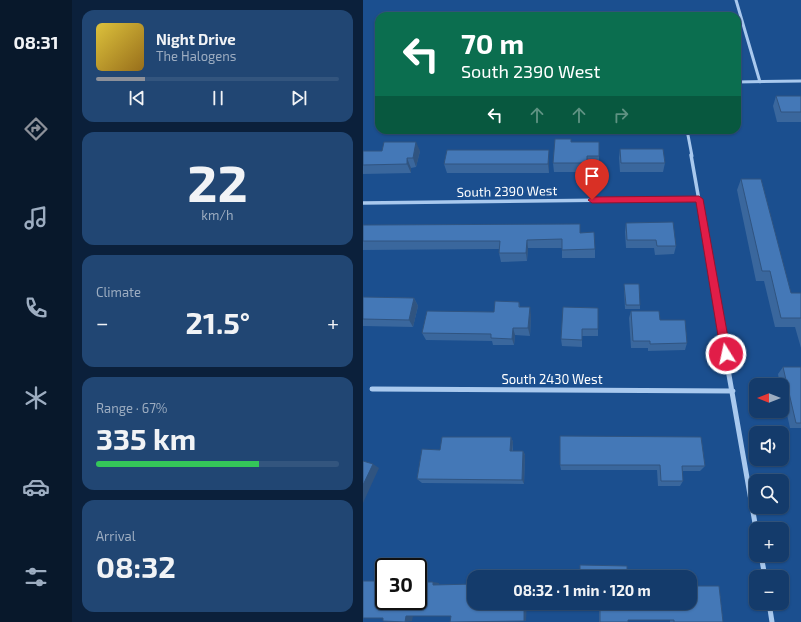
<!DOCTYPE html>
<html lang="en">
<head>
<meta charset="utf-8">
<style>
	:root { --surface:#143b6b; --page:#214673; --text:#f1f3f6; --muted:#9dadc1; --line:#33557e; --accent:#8c9099 }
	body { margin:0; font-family:"Exo 2",sans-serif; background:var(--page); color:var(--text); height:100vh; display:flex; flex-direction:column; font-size:15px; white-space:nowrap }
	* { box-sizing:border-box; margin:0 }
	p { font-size:13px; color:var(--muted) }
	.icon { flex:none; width:22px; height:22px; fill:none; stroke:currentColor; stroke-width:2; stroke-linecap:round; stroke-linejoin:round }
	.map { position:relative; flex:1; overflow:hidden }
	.details { display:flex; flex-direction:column; gap:10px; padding:10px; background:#0b203b; width:291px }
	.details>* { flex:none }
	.top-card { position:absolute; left:12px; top:12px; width:366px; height:122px; border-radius:12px; box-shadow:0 1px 3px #0004,0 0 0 1px var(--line); background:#0b6e4f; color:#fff; overflow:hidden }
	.needle { width:26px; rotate:270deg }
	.fabs { position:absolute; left:386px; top:378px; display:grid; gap:8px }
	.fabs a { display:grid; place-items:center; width:40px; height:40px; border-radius:8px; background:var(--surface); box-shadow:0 1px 3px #0004,0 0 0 1px var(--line); font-size:20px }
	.speed { position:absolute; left:12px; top:558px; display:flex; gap:8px; font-size:20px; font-weight:700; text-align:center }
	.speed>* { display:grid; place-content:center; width:52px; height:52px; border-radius:50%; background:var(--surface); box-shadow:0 1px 3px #0004,0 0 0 1px var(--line); line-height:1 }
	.speed .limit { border:2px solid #111; border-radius:6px; background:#fff; color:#111 }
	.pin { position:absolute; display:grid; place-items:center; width:34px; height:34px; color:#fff; margin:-41px -17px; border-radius:50% 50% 50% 0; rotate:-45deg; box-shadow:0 0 4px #0007 }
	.pin .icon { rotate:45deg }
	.me { position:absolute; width:44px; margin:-22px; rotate:350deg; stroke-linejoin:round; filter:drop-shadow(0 0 3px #0008) }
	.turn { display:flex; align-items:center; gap:14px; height:84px; padding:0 20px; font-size:18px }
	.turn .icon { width:52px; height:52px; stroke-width:2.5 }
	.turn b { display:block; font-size:28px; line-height:34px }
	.lanes { display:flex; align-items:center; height:38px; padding:0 20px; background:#0003; justify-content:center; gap:20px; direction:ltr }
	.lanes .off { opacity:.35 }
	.big { font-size:30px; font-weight:700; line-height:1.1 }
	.details .card { flex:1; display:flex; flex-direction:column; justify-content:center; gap:6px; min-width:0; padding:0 14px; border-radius:12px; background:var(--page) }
	.details .dial { align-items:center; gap:0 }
	.dial b { font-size:52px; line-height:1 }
	.song { display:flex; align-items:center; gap:12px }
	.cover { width:48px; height:48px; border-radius:6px; background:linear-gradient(135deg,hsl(50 70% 55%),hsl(40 70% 35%)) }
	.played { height:4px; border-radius:2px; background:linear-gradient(90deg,var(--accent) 20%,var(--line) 20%) }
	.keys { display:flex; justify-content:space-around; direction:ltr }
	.heat { display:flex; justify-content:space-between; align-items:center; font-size:22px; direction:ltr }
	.charge { height:6px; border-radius:3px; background:linear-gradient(90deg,#34c759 67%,var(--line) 0) }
	.trip { position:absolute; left:104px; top:570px; width:230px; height:40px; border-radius:12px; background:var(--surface); box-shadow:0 1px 3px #0004,0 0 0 1px var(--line); font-weight:700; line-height:40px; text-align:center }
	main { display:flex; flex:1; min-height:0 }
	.dock { display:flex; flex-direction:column; width:72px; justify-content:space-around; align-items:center; background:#08182b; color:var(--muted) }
	.dock .icon { width:28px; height:28px }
	.dock .on { color:var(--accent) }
	.dock b { font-size:18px; color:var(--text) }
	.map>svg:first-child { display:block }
</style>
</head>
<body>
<main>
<nav class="dock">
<b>08:31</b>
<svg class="icon on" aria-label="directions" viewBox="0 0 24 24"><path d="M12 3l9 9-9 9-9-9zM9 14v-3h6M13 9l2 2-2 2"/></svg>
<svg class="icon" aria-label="music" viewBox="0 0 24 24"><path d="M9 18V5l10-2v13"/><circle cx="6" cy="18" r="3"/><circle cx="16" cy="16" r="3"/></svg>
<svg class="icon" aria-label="phone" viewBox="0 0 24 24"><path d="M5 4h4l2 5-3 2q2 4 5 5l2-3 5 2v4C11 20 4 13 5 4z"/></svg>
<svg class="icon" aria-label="climate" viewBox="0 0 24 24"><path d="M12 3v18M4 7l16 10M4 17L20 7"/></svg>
<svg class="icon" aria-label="car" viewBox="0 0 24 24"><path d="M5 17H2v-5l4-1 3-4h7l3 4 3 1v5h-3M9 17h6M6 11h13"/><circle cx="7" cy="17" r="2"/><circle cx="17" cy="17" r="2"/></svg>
<svg class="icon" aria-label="filters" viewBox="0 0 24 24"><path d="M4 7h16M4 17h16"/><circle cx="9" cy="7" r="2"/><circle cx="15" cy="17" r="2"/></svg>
</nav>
<section class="details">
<div class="card">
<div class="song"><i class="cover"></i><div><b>Night Drive</b><p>The Halogens</p></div></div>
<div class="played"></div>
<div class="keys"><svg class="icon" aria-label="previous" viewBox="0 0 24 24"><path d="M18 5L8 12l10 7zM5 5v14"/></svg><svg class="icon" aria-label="pause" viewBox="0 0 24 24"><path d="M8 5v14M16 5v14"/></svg><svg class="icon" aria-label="next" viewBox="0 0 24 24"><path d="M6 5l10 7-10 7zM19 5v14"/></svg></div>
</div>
<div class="card dial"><b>22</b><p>km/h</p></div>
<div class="card"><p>Climate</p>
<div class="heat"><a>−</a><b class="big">21.5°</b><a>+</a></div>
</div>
<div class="card"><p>Range · 67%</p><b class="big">335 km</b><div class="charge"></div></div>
<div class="card"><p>Arrival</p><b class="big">08:32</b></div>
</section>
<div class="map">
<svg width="438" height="622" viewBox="0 0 438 622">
	<rect width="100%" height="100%" fill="#1b4f8f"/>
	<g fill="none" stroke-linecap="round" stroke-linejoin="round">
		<path stroke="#a9c9ee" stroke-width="3" d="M 373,0 L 397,82
			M 374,82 L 438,81
			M 324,130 L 329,156"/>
		<path stroke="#a9c9ee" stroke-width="3.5" d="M 328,155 L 364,359
			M 0,203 L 336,199"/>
		<path stroke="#a9c9ee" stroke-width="5" d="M 363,358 L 393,529
			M 9,389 L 370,391
			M 398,555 L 402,577
			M 406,603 L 409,622"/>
	</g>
	<path fill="#3a679d" d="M 413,96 L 438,96 L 438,122 L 414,122 L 410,106 Z
		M 208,142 L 236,156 L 236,165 L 224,165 L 223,172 L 191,172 L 190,163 Z
		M 257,149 L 302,163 L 300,172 L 257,172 L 256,158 Z
		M 186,150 L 186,173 L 84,173 L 81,164 Z
		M 0,151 L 57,151 L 53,167 L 48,168 L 48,173 L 0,174 Z
		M 378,179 L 428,293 L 438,293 L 438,348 L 432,327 L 412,327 L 401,281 L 393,281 L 374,190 Z
		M 263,223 L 313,246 L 311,254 L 292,255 L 291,248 L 263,248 L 262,232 Z
		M 0,225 L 217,233 L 232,249 L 232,258 L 199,258 L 199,248 L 165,248 L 164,261 L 138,262 L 136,253 L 136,249 L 0,250 Z
		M 261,284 L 277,305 L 277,309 L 262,309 L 261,288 Z
		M 0,297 L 51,298 L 55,306 L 50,327 L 0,326 Z
		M 156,302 L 157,307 L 168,315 L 167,336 L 152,335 L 151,345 L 130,345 L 129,341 L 63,340 L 59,333 L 131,312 Z
		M 235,308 L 235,336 L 219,336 L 219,347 L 199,346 L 198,339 Z
		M 268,311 L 297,320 L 324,343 L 322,350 L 285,351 L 285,348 L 268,348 L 266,318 Z
		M 420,367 L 438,367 L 438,428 L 427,428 L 419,392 L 419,385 L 417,385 L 415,374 Z
		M 197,436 L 342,466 L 337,471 L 320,471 L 320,481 L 317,486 L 295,486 L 294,470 L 198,470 L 197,465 Z
		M 148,437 L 150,442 L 150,451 L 160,451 L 162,455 L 161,484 L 59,483 L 54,479 L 77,450 Z
		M 295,570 L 327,571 L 328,586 L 356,586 L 360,622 L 307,622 L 307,620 L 265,620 L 265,622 L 236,622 L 236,606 L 216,605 L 216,603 L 327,603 L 327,577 L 292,577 L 292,572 Z"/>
	<path fill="#305480" d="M 53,142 L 57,151 L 53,167 L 50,158 Z
		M 186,150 L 186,173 L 185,164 Z
		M 44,158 L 48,168 L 48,173 L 44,164 Z
		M 164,240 L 165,248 L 164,261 L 163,253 Z
		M 51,298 L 55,306 L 50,327 L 46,320 Z
		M 167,307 L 168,315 L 167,336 L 165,328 Z
		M 150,328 L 152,335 L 151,345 L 149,339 Z
		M 148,437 L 150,442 L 149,455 L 147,451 Z
		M 160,451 L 162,455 L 161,484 L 159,480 Z
		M 10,464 L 16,468 L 0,503 L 0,485 Z
		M 70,582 L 76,583 L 76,586 L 70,585 Z
		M 161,603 L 164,603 L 163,621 L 161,621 Z
		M 43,616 L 50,616 L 49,621 L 42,622 Z"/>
	<path fill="#4478b7" stroke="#305480" d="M 413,96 L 438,96 L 438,112 L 418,112 Z
		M 192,139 L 208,139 L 208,142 L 236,142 L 236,156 L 224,156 L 224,163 L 190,163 Z
		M 21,142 L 53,142 L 50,158 L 44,158 L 44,164 L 0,165 L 0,151 L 19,151 Z
		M 257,149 L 300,149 L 302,163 L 258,163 Z
		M 84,150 L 186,150 L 185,164 L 81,164 Z
		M 378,179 L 398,179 L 428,293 L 438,293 L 438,318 L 418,318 L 407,271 L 399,271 Z
		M 310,222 L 313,246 L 294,246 L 293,240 L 264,240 L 263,223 Z
		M 217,224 L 217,233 L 231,232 L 232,249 L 199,250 L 199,239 L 164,240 L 163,253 L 136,253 L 137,241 L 0,241 L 0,225 Z
		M 261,284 L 276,284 L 277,305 L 263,305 Z
		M 0,297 L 51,298 L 46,320 L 0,319 Z
		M 132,301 L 156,302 L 156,307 L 167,307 L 165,328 L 150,328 L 149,339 L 128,338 L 128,334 L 59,333 L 64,311 L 131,312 Z
		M 200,307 L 235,308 L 235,329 L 219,329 L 219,340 L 198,339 Z
		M 268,311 L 296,311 L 297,320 L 322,320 L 324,343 L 287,344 L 287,341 L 270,341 Z
		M 420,367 L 438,367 L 438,423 L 433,423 Z
		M 197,436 L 338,437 L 342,466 L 319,466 L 320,481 L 298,481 L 297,465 L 197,465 Z
		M 79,437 L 148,437 L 147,451 L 160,451 L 159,480 L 54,479 L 59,449 L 77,450 Z
		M 0,461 L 10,464 L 0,485 Z
		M 217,565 L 264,566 L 264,577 L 217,577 Z
		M 295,570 L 327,571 L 328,586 L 356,586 L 360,622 L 311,622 L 311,620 L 265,620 L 265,622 L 237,622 L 237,606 L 216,605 L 216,603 L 327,603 L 327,577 L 295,577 Z
		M 0,581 L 21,581 L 21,601 L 55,601 L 55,582 L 70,582 L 70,585 L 111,584 L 111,603 L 161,603 L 161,621 L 87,622 L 88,616 L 43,616 L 42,622 L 20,621 L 20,618 L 0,618 Z"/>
	<path fill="#e11d48" stroke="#92132f" d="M 336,196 L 340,199 L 368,354 L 363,358 L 358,354 L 333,202 L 229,203 L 225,200 L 229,197 Z"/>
	<g text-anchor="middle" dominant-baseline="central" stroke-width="4" stroke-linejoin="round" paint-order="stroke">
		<g font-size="13" fill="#fff" stroke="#1b4f8f">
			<text transform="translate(144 191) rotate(-1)">South 2390 West</text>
			<text x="189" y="379">South 2430 West</text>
		</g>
	</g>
</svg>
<div class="fabs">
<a><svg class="needle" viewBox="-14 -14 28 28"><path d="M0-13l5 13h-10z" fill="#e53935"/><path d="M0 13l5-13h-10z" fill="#9dadc1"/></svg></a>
<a><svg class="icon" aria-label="sound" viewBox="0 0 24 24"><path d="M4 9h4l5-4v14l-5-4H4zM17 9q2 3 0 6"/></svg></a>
<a><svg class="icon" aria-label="search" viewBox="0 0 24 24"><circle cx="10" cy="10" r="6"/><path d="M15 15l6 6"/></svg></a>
<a>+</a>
<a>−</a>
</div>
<div class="speed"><div class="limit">30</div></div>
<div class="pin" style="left:229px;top:200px;background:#d93025"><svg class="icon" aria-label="arrive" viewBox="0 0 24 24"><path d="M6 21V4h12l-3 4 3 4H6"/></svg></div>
<svg class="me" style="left:363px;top:354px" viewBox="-20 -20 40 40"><circle r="17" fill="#e11d48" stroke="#fff" stroke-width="3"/><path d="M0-11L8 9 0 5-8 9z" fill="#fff"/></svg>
<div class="trip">08:32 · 1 min · 120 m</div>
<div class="top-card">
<div class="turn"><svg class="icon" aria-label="left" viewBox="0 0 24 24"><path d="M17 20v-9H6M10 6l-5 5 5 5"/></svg><div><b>70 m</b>South 2390 West</div></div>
<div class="lanes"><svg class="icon" aria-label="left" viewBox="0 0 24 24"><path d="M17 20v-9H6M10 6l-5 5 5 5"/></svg><svg class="icon off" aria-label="ahead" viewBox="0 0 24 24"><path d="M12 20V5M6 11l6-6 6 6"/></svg><svg class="icon off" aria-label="ahead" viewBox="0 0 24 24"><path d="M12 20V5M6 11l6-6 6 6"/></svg><svg class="icon off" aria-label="right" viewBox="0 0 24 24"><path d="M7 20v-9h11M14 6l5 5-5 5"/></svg></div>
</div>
</div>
</main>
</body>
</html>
